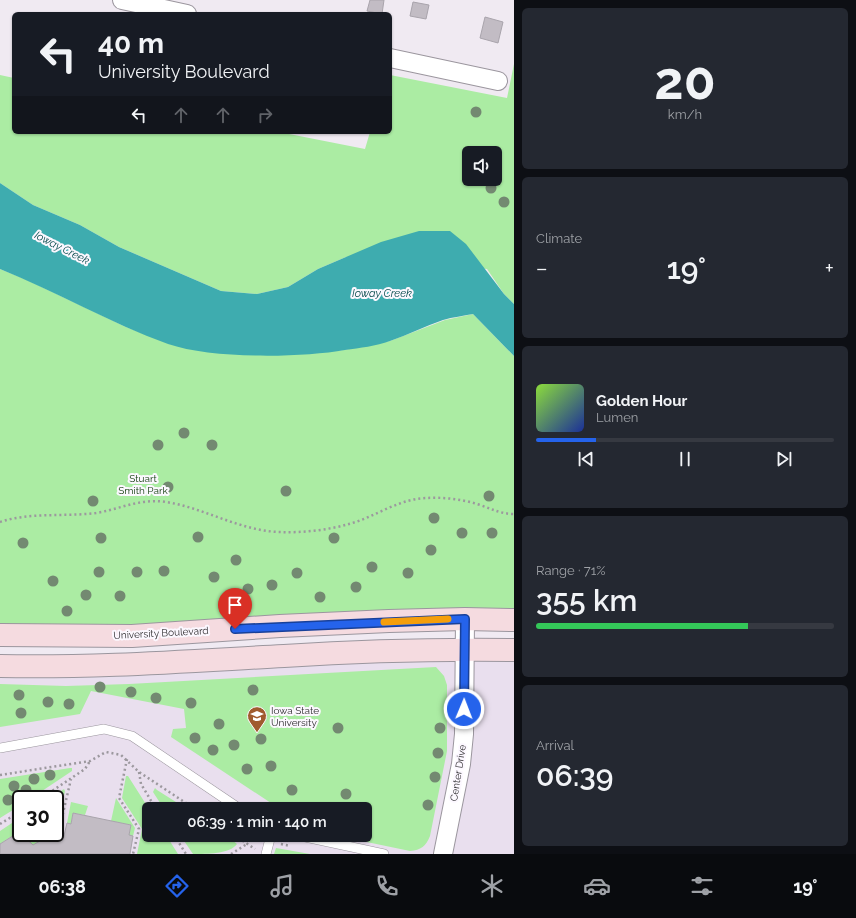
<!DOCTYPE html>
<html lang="en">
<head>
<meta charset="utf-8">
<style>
	:root { --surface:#171b24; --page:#242831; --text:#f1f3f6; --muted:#9ea1a6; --line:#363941; --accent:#2563eb }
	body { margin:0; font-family:Raleway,sans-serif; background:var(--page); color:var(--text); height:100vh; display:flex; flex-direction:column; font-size:15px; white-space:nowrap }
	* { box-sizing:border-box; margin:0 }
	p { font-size:13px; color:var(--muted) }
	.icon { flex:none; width:22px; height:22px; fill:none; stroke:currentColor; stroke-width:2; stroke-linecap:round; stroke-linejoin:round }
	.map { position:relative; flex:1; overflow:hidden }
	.side { display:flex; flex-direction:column; gap:8px; padding:8px; background:#0d0f14; width:342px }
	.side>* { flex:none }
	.guide { position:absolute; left:12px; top:12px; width:380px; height:122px; border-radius:6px; box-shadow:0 1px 3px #0004; background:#171b24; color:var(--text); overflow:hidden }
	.fabs { position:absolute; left:462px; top:146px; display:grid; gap:8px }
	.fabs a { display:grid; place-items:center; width:40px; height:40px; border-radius:6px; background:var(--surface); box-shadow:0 1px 3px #0004; font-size:20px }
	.speed { position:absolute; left:12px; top:790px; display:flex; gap:8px; font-size:20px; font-weight:700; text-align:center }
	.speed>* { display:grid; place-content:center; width:52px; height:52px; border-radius:50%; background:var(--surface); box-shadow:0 1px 3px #0004; line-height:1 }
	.speed .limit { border:2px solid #111; border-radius:6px; background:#fff; color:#111 }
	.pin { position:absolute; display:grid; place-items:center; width:34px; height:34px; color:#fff; margin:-41px -17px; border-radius:50% 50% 50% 0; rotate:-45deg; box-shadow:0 0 4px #0007 }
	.pin .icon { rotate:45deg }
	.me { position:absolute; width:44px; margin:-22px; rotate:1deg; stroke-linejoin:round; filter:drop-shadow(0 0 3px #0008) }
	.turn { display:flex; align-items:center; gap:14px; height:84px; padding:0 20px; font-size:18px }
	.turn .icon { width:52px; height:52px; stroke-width:2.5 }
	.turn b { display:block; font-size:28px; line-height:34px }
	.lanes { display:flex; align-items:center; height:38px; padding:0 20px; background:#0003; justify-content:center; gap:20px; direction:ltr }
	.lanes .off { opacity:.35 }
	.big { font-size:30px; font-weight:600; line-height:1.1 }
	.side .widget { flex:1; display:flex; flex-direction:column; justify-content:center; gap:6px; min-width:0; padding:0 14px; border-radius:6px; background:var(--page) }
	.side .dial { align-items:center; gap:0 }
	.dial b { font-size:52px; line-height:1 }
	.song { display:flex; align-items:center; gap:12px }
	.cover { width:48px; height:48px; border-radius:6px; background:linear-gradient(135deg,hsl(90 70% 55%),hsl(230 70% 35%)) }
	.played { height:4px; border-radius:2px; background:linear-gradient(90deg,var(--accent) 20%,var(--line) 20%) }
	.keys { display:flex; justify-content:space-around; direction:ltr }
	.heat { display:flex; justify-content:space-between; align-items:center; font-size:22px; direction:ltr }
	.charge { height:6px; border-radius:3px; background:linear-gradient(90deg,#34c759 71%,var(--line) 0) }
	.trip { position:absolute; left:142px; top:802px; width:230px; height:40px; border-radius:6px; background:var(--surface); box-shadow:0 1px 3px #0004; font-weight:600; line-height:40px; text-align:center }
	.menu { display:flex; height:64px; justify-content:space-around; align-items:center; background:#090b0e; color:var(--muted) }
	.menu .icon { width:28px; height:28px }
	.menu .on { color:var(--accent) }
	.menu b { font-size:18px; color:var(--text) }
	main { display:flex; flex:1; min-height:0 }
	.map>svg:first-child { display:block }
</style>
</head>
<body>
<main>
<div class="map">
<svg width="514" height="854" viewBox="0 0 514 854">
	<rect width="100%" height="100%" fill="#f0eaf2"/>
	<path fill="#e9dfee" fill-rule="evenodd" d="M 514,650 L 514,854 L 0,854 L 0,666 ZM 21,799 L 55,799 L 55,833 L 21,833 ZM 149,809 L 365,809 L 365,835 L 149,835 Z"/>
	<path fill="#abeca3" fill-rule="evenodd" d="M 514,64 L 514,304 L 504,294 L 487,269 L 346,257 L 318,269 L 288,287 L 257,294 L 221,291 L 119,247 L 80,225 L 33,205 L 0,183 L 0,75 L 14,78 L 14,132 L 279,132 L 365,149 L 370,132 L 390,132 L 390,75 L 507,98 ZM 469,153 L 495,153 L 495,179 L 469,179 Z
		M 0,269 L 27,280 L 126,327 L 170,344 L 203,351 L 269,355 L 344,350 L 390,341 L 445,320 L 473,314 L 514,356 L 514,611 L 199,624 L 0,628 Z
		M 436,667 L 444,676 L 447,685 L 447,751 L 430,836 C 426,846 421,850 410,851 L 333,835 L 365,835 L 365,809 L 276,809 L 277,807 L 171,737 L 173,729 L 186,728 L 184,709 L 91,691 L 80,714 L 0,727 L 0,684 L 66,686 L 129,684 Z
		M 70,768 L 72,768 L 72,771 L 30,799 L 21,799 L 21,805 L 0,818 L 0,779 Z
		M 126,776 L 128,776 L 149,809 L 149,835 L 166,835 L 178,854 L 137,854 L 142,829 L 122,798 Z
		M 155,788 L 157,790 L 187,809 L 164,809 L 153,792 Z
		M 64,789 L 65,791 L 61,808 L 55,809 L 55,799 L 48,799 Z
		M 116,798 L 135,828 L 133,836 L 129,835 L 131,825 L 111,821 Z
		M 71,802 L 88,806 L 85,815 L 73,813 L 71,824 L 67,823 Z
		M 21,817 L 21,833 L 55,833 L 54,838 L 47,837 L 33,845 L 18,832 L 0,844 L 0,831 Z
		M 180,835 L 226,835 L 237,844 C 230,854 207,854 193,854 Z
		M 276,848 L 310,854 L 274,854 Z"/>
	<path fill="#3eacaf" d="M 0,183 L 33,205 L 80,225 L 119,247 L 221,291 L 257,294 L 288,287 L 318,269 L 381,242 L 419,231 L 450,231 L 466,244 L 504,294 L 514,304 L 514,356 L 473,314 C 463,316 453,317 443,320 C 425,326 408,335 390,341 C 376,346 360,348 345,350 C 300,358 212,359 168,344 C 110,323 57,292 0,269 Z"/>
	<path fill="#c2bcc4" stroke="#a9a4ac" d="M 370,0 L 384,0 L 382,14 L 367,11 Z
		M 413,2 L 429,5 L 426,19 L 410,16 Z
		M 485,17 L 503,22 L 498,43 L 480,38 Z
		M 73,813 L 131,825 L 129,835 L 133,836 L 130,854 L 0,854 L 0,844 L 19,832 L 33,845 L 47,837 L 63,840 L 67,823 L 71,824 Z"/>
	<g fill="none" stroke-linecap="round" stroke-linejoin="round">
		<g stroke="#9b969e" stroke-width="10">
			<path id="lane" d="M 0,748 L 104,729 L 132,736 L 240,809
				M 296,835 L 384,854
				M 266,854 L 271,835"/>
		</g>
		<g stroke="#9b969e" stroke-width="20">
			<path id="street" d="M 122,0 L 187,14
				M 390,58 L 498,81
				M 443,854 L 461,764 L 464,734 L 465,619"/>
		</g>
		<g stroke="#9b969e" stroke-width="24">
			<path id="secondary" d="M 0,635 L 132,636 L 280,626 L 389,621 L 465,619 L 514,620
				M 0,666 C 95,668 189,661 284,656 C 361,651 437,649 514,650"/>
		</g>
		<path stroke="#9c989e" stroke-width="2.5" stroke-dasharray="2 3" stroke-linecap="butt" d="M 0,522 C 30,512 64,517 96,513 C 120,509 141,498 166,502 C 205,508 240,531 280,532 C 302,533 328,530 349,524 C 375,517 398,499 426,498 C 442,497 461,499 477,504 C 490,508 500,514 514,514
			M 127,759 L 119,798 L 139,829 L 133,854
			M 139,772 L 141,784 L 156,809
			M 0,775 L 90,761 L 106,752 L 121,755 L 139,772 L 195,809
			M 40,799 L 85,769 L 90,761
			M 55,812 L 63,814
			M 0,824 L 21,811
			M 174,835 L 186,854
			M 234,835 L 255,849
			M 57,839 L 71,779
			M 281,844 L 290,846
			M 231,854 L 247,844"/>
		<use href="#lane" stroke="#fff" stroke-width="9"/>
		<use href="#street" stroke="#fff" stroke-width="18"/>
		<use href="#secondary" stroke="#f5dbe0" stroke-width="22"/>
	</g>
	<g fill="#738971">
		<circle cx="476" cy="112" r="5.5"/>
		<circle cx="491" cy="188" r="5.5"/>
		<circle cx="504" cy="202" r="5.5"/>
		<circle cx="184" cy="433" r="5.5"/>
		<circle cx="158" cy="445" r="5.5"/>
		<circle cx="212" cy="445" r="5.5"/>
		<circle cx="168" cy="487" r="5.5"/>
		<circle cx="286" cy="491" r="5.5"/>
		<circle cx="489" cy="496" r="5.5"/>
		<circle cx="93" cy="501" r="5.5"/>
		<circle cx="434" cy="518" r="5.5"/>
		<circle cx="462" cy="533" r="5.5"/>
		<circle cx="492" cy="533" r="5.5"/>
		<circle cx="198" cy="537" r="5.5"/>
		<circle cx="101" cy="538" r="5.5"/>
		<circle cx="334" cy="538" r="5.5"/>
		<circle cx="23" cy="543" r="5.5"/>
		<circle cx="431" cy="550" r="5.5"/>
		<circle cx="236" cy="560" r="5.5"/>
		<circle cx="372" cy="567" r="5.5"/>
		<circle cx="164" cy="571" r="5.5"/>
		<circle cx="99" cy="572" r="5.5"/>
		<circle cx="137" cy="572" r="5.5"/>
		<circle cx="297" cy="573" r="5.5"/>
		<circle cx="408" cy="573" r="5.5"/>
		<circle cx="214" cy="577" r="5.5"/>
		<circle cx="53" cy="581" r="5.5"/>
		<circle cx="272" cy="585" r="5.5"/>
		<circle cx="356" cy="587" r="5.5"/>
		<circle cx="248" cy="589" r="5.5"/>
		<circle cx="86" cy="595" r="5.5"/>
		<circle cx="120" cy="596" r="5.5"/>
		<circle cx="320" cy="597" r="5.5"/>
		<circle cx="67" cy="611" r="5.5"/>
		<circle cx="100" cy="687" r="5.5"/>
		<circle cx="253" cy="690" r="5.5"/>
		<circle cx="131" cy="692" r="5.5"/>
		<circle cx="19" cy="695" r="5.5"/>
		<circle cx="156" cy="698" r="5.5"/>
		<circle cx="48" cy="702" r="5.5"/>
		<circle cx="191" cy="703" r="5.5"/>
		<circle cx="69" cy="704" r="5.5"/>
		<circle cx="21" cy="713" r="5.5"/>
		<circle cx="219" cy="724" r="5.5"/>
		<circle cx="338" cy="728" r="5.5"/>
		<circle cx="440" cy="728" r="5.5"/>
		<circle cx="195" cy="738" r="5.5"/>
		<circle cx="261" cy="739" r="5.5"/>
		<circle cx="234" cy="745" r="5.5"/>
		<circle cx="213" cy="750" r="5.5"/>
		<circle cx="438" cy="753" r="5.5"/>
		<circle cx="271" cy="766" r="5.5"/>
		<circle cx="247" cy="769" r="5.5"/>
		<circle cx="50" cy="775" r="5.5"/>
		<circle cx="435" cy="777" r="5.5"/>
		<circle cx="34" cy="779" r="5.5"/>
		<circle cx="14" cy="786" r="5.5"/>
		<circle cx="26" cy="790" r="5.5"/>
		<circle cx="292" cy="790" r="5.5"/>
		<circle cx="346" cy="794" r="5.5"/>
		<circle cx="8" cy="800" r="5.5"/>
		<circle cx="428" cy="805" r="5.5"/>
	</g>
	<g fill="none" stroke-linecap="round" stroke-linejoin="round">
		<g stroke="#184099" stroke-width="10">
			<path id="route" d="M 235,629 L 465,619 L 464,709"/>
		</g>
		<use href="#route" stroke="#2563eb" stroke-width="7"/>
		<path stroke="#f59e0b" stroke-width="7" d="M 384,622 L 448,619"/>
	</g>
	<defs>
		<g id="university-pin" transform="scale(1)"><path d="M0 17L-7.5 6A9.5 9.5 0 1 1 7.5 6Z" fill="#a05b2e" stroke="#fcf8ff"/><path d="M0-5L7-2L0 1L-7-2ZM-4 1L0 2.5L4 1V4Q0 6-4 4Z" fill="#fff"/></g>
	</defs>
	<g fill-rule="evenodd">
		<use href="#university-pin" x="257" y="716"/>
	</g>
	<g text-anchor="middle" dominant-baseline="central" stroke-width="4" stroke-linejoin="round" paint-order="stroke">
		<g font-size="10" fill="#0d3a08" stroke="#fcf8ff">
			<text x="143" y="478">Stuart<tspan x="143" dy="12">Smith Park</tspan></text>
		</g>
		<g font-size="10" fill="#302e31" stroke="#fcf8ff">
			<text transform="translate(161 633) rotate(-3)">University Boulevard</text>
			<text transform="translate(458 773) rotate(-81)">Center Drive</text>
		</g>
		<g font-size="10" fill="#302e31" stroke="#fcf8ff" text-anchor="start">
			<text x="271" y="710">Iowa State<tspan x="271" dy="12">University</tspan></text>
		</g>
		<g font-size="11" font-style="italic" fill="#084b4d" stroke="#fcf8ff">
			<text transform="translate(62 248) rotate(27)">Ioway Creek</text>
			<text x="382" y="293">Ioway Creek</text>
		</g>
	</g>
</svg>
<div class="fabs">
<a><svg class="icon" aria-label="sound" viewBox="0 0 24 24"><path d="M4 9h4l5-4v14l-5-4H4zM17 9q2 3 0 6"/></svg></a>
</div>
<div class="speed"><div class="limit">30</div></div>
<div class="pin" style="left:235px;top:629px;background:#d93025"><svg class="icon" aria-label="arrive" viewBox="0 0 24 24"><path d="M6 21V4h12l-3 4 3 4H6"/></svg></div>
<svg class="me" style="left:464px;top:709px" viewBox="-20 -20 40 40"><circle r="17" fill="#2563eb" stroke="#fff" stroke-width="3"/><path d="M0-11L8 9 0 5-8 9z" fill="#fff"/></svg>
<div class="trip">06:39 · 1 min · 140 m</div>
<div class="guide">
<div class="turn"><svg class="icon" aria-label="left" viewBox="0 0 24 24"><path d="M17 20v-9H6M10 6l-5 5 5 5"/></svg><div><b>40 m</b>University Boulevard</div></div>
<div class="lanes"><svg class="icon" aria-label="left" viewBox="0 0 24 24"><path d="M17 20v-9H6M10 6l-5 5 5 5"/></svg><svg class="icon off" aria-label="ahead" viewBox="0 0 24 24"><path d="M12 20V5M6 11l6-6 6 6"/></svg><svg class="icon off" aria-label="ahead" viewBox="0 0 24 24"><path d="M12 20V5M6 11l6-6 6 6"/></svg><svg class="icon off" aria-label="right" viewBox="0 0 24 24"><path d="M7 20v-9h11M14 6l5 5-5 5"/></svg></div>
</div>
</div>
<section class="side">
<div class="widget dial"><b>20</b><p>km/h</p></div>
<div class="widget"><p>Climate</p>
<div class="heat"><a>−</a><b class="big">19°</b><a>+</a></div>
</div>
<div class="widget">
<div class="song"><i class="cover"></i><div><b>Golden Hour</b><p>Lumen</p></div></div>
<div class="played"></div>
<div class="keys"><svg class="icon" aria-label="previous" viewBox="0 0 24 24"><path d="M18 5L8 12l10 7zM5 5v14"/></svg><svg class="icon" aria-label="pause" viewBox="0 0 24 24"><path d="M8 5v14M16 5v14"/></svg><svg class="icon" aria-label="next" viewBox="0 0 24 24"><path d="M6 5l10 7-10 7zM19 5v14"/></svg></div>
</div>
<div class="widget"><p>Range · 71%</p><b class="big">355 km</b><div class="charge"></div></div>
<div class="widget"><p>Arrival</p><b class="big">06:39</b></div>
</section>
</main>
<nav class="menu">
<b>06:38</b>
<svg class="icon on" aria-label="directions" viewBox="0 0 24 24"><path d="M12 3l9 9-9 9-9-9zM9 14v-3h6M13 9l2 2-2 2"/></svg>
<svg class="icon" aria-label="music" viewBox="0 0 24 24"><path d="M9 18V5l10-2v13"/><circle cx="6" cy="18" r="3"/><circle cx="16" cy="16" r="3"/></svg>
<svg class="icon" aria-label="phone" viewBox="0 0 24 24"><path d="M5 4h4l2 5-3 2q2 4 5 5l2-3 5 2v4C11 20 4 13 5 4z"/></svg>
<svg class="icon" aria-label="climate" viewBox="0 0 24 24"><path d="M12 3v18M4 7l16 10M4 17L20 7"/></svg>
<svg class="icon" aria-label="car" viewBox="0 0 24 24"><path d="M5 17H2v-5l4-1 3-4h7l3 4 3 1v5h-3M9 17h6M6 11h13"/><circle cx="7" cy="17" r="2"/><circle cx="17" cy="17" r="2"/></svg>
<svg class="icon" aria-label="filters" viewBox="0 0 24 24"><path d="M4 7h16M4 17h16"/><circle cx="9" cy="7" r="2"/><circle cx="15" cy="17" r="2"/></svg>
<b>19°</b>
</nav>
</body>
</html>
